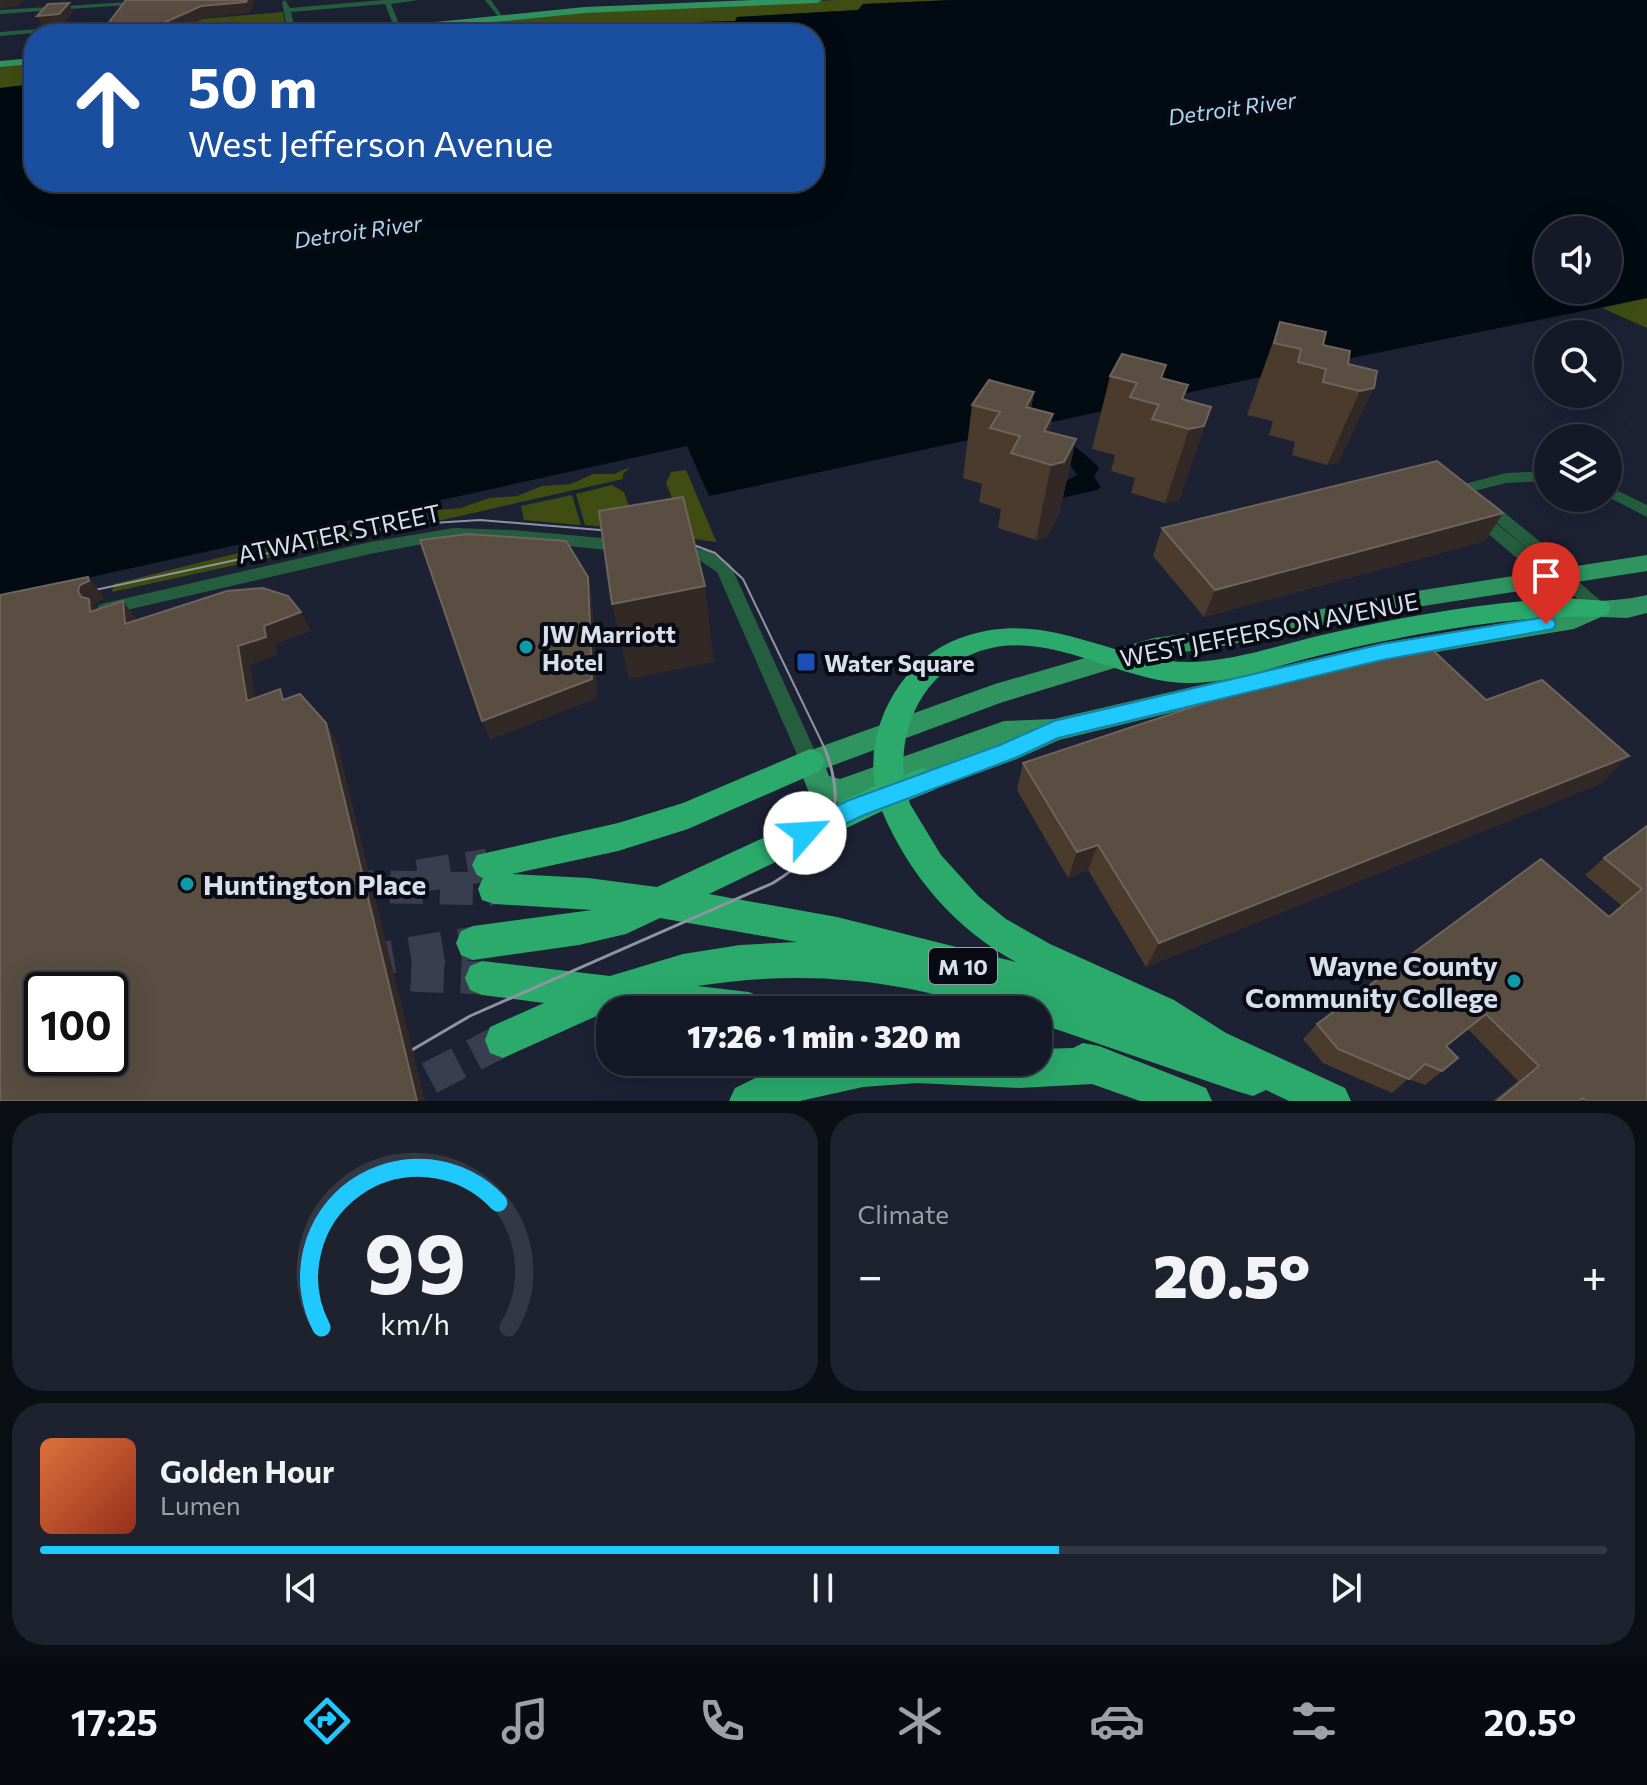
<!DOCTYPE html>
<html lang="en">
<head>
<meta charset="utf-8">
<style>
	:root { --surface:#151927; --page:#1e222f; --text:#f1f3f6; --muted:#9da0a7; --line:#343844; --accent:#20c9fd }
	body { margin:0; font-family:Commissioner,sans-serif; background:var(--page); color:var(--text); height:100vh; display:flex; flex-direction:column; font-size:30px; white-space:nowrap }
	* { box-sizing:border-box; margin:0 }
	p { font-size:26px; color:var(--muted) }
	.icon { flex:none; width:44px; height:44px; fill:none; stroke:currentColor; stroke-width:2; stroke-linecap:round; stroke-linejoin:round }
	.map { position:relative; height:1101px; overflow:hidden }
	.panel { display:flex; flex-direction:column; gap:12px; padding:12px; background:#0c0e15; flex:1 }
	.panel>* { flex:none }
	.top-card { position:absolute; left:24px; top:24px; width:800px; height:168px; border-radius:32px; box-shadow:0 8px 32px #0002,0 0 0 2px var(--line); background:#1a4fa0; color:#fff; overflow:hidden }
	.tools { position:absolute; left:1534px; top:216px; display:grid; gap:16px }
	.tools a { display:grid; place-items:center; width:88px; height:88px; border-radius:50%; background:var(--surface); box-shadow:0 8px 32px #0002,0 0 0 2px var(--line); font-size:40px }
	.speed { position:absolute; left:24px; top:972px; display:flex; gap:16px; font-size:40px; font-weight:700; text-align:center }
	.speed>* { display:grid; place-content:center; width:104px; height:104px; border-radius:50%; background:var(--surface); box-shadow:0 8px 32px #0002,0 0 0 2px var(--line); line-height:1 }
	.speed .limit { border:4px solid #111; border-radius:12px; background:#fff; color:#111 }
	.pin { position:absolute; display:grid; place-items:center; width:68px; height:68px; color:#fff; margin:-82px -34px; border-radius:50% 50% 50% 0; rotate:-45deg; box-shadow:0 0 8px #0007 }
	.pin .icon { rotate:45deg }
	.me { position:absolute; width:88px; margin:-44px; rotate:64deg; stroke-linejoin:round; filter:drop-shadow(0 0 6px #0008) }
	.turn { display:flex; align-items:center; gap:28px; height:168px; padding:0 32px; font-size:36px }
	.turn .icon { width:104px; height:104px; stroke-width:2.5 }
	.turn b { display:block; font-size:56px; line-height:68px }
	.big { font-size:60px; font-weight:800; line-height:1.1 }
	.panel .tile { flex:1; display:flex; flex-direction:column; justify-content:center; gap:12px; min-width:0; padding:0 28px; border-radius:32px; background:var(--page) }
	.panel .dial { align-items:center; gap:0 }
	.dial svg { height:208px; overflow:visible; fill:none; stroke:var(--line); stroke-width:7; stroke-linecap:round; text-anchor:middle }
	.dial text { fill:var(--text); stroke:none }
	.song { display:flex; align-items:center; gap:24px }
	.cover { width:96px; height:96px; border-radius:12px; background:linear-gradient(135deg,hsl(20 70% 55%),hsl(10 70% 35%)) }
	.played { height:8px; border-radius:4px; background:linear-gradient(90deg,var(--accent) 65%,var(--line) 65%) }
	.keys { display:flex; justify-content:space-around; direction:ltr }
	.heat { display:flex; justify-content:space-between; align-items:center; font-size:44px; direction:ltr }
	.panel .tiles { flex:1; display:grid; gap:12px; grid-template-columns:1fr 1fr }
	.tile:last-child { grid-column:span 2 }
	.trip { position:absolute; left:596px; top:996px; width:456px; height:80px; border-radius:32px; background:var(--surface); box-shadow:0 8px 32px #0002,0 0 0 2px var(--line); font-weight:800; line-height:80px; text-align:center }
	.tab-bar { display:flex; height:128px; justify-content:space-around; align-items:center; background:#080a10; color:var(--muted) }
	.tab-bar .icon { width:56px; height:56px }
	.tab-bar .active { color:var(--accent) }
	.tab-bar b { font-size:36px; color:var(--text) }
	.map>svg:first-child { display:block }
</style>
</head>
<body>
<div class="map">
<svg width="1647" height="1101" viewBox="0 0 1647 1101">
	<rect width="100%" height="100%" fill="#1c2134"/>
	<path fill="#3f4d13" d="M 837,0 L 953,0 L 863,4 L 858,10 L 737,17 L 736,21 L 628,24 L 522,34 L 366,34 L 552,14 Z
		M 283,12 L 286,34 L 167,34 L 201,19 Z
		M 34,63 L 34,84 L 0,88 L 0,67 Z
		M 1647,298 L 1647,328 L 1602,308 Z
		M 630,467 L 623,474 L 623,479 L 398,530 L 397,521 L 426,511 L 461,508 L 489,498 L 517,496 L 542,486 L 571,484 L 593,474 L 614,474 Z
		M 686,470 L 716,541 L 716,542 L 688,538 L 666,483 L 671,472 Z
		M 612,485 L 624,492 L 637,530 L 585,525 L 576,494 Z
		M 572,495 L 581,525 L 524,520 L 521,506 Z
		M 355,530 L 355,539 L 112,592 L 114,584 L 230,555 Z"/>
	<path fill="#020b12" fill-rule="evenodd" d="M 953,0 L 1647,0 L 1647,298 L 1302,368 L 709,496 L 687,446 L 0,597 L 0,88 L 34,84 L 34,182 L 814,182 L 814,34 L 522,34 L 628,24 L 735,21 L 737,17 L 858,10 L 863,4 ZM 1548,230 L 1608,230 L 1608,290 L 1548,290 Z
		M 1073,445 C 1078,449 1097,464 1099,468 L 1094,477 L 1101,487 L 1097,490 L 1062,498 L 1066,481 L 1077,475 L 1069,463 Z"/>
	<g fill="none" stroke-linecap="round" stroke-linejoin="round">
		<path stroke="#383d4f" stroke-width="33" stroke-dasharray="33 17" stroke-linecap="butt" d="M 418,876 L 488,865
			M 340,886 L 494,889
			M 361,962 L 473,943
			M 361,973 L 482,978
			M 385,1101 L 503,1040"/>
		<path fill="#245e3e" fill-rule="evenodd" d="M 285,0 L 290,8 L 383,0 L 418,0 L 391,4 L 402,31 L 395,29 L 385,4 L 291,12 L 296,34 L 288,34 L 282,2 Z
			M 485,0 L 491,0 L 504,19 L 500,19 Z
			M 129,2 L 127,5 L 0,14 L 0,10 Z
			M 114,23 L 112,26 L 0,36 L 0,32 Z
			M 1548,471 L 1548,481 L 1506,483 L 1450,497 L 1442,492 L 1445,489 L 1506,473 Z
			M 1608,486 L 1647,505 L 1647,517 L 1608,497 Z
			M 1484,499 L 1489,500 L 1554,553 L 1569,573 L 1604,604 L 1606,608 L 1604,612 L 1592,612 L 1557,580 L 1525,565 L 1472,520 L 1469,516 L 1472,512 L 1482,512 L 1539,558 L 1479,508 L 1476,504 L 1479,500 Z
			M 454,528 L 513,530 L 625,540 L 633,546 L 625,552 L 513,540 L 454,538 L 370,554 L 105,615 L 99,613 L 97,609 L 99,605 L 105,603 L 370,542 Z
			M 676,545 L 709,551 L 730,564 L 820,762 L 817,768 L 810,770 L 803,768 L 717,572 L 699,560 L 670,555 L 668,551 L 670,547 Z"/>
		<path fill="#309460" fill-rule="evenodd" d="M 753,0 L 822,0 L 817,3 L 585,13 L 376,34 L 342,34 L 347,31 L 585,7 Z
			M 34,58 L 34,64 L 0,67 L 0,61 Z
			M 1647,555 L 1647,571 L 1404,609 L 1213,648 L 1154,656 L 1000,703 L 826,768 L 829,776 L 840,779 L 1004,721 L 1054,719 L 1382,643 L 1569,612 C 1601,596 1615,603 1647,595 L 1647,613 L 1627,618 L 1601,617 L 1574,629 L 1382,661 L 1059,740 L 1017,759 L 923,793 L 913,789 L 909,781 L 911,777 L 840,803 L 809,793 L 797,762 L 800,754 L 995,684 L 1154,638 L 1213,630 L 1404,593 Z"/>
		<path fill="#2baa6c" fill-rule="evenodd" d="M 1565,598 L 1607,601 L 1611,608 L 1607,615 L 1598,617 C 1511,614 1402,636 1317,656 C 1276,666 1235,682 1193,683 C 1122,685 1052,627 980,651 C 927,670 899,722 904,775 L 923,768 L 934,772 L 938,781 L 934,790 L 909,800 L 910,804 L 941,855 L 979,897 L 1006,919 L 1050,944 L 1174,1000 L 1226,1033 L 1345,1088 L 1351,1101 L 1289,1101 L 1266,1090 L 1253,1096 L 1236,1091 L 1038,1023 L 1038,1010 C 1024,1010 1009,1012 995,1010 C 965,1005 935,993 905,988 C 836,975 767,975 697,986 L 749,992 L 762,997 L 767,1010 L 610,1010 L 503,1058 L 490,1053 L 485,1040 L 490,1027 L 544,1003 L 482,995 L 470,990 L 465,978 L 470,966 L 482,961 L 610,976 L 683,954 L 740,945 L 797,942 L 660,918 L 626,934 L 579,945 L 473,960 L 461,955 L 456,943 L 461,931 L 473,926 L 592,910 L 494,904 L 482,900 L 478,889 L 483,878 L 477,875 L 472,865 L 477,855 L 618,823 L 683,803 L 810,749 L 820,753 L 825,762 L 820,771 L 688,829 L 618,851 L 512,874 L 588,878 L 657,887 L 875,786 C 869,750 879,713 901,683 C 918,660 941,643 969,635 C 1056,608 1123,670 1206,661 C 1249,657 1289,642 1331,633 C 1407,616 1487,602 1565,598 ZM 882,811 C 909,875 955,929 1016,962 L 837,917 L 709,894 Z
			M 1083,1043 L 1099,1046 L 1206,1088 L 1212,1101 L 1140,1101 L 1092,1084 L 1020,1088 L 917,1083 L 863,1087 L 800,1101 L 729,1101 L 735,1088 L 774,1069 L 806,1062 L 1038,1062 L 1038,1049 L 1073,1048 Z"/>
		<path stroke="#8f94a3" stroke-width="2" d="M 672,537 L 715,553 L 743,579 L 826,751
			M 76,594 L 401,525 L 480,520 L 624,532"/>
		<path stroke="#8f94a3" stroke-width="3" d="M 393,1061 L 470,1016 L 773,883 C 829,848 850,814 825,749"/>
	</g>
	<path fill="#4b3b2c" d="M 1280,322 L 1323,345 L 1348,364 L 1377,371 L 1339,462 L 1327,465 L 1292,455 L 1295,442 L 1269,435 L 1273,421 L 1247,415 Z
		M 1166,365 L 1162,379 L 1184,400 L 1211,407 L 1179,500 L 1165,503 L 1131,493 L 1135,478 L 1111,471 L 1115,455 L 1092,449 L 1110,376 Z
		M 1034,392 L 1031,408 L 1050,432 L 1076,439 L 1059,514 L 1047,537 L 1036,540 L 998,528 L 1001,509 L 979,502 L 982,484 L 963,478 L 972,405 Z
		M 1503,513 L 1485,541 L 1204,617 L 1153,556 L 1162,528 Z
		M 1368,661 L 1486,700 L 1602,783 L 1146,967 L 1088,870 L 1068,878 L 1017,790 L 1023,763 Z
		M 1647,826 L 1647,1101 L 1493,1101 L 1518,1081 L 1468,1029 L 1446,1046 L 1458,1058 L 1425,1085 L 1408,1079 L 1392,1093 L 1323,1063 L 1303,1039 L 1317,1024 L 1609,917 L 1622,906 L 1585,875 L 1604,858 Z"/>
	<path fill="#322927" d="M 0,0 L 24,0 L 18,6 L 0,8 Z
		M 247,0 L 255,0 L 250,13 L 205,18 L 171,34 L 139,34 L 201,6 Z
		M 69,3 L 73,12 L 64,24 L 41,25 L 37,16 Z
		M 1374,388 L 1339,462 L 1327,465 L 1360,391 Z
		M 1034,392 L 1022,457 L 1026,407 Z
		M 1211,407 L 1179,500 L 1165,503 L 1189,429 Z
		M 1053,414 L 1044,463 L 1044,431 Z
		M 1076,439 L 1059,514 L 1047,537 L 1036,540 L 1051,465 Z
		M 1503,513 L 1485,541 L 1204,617 L 1215,590 Z
		M 88,577 L 103,596 L 103,600 L 94,604 L 94,605 L 104,618 L 90,612 L 78,591 L 80,585 Z
		M 588,577 L 592,596 L 597,698 L 490,740 L 482,721 Z
		M 705,586 L 714,662 L 629,679 L 612,604 Z
		M 123,601 L 137,620 L 139,643 L 125,624 Z
		M 301,612 L 311,631 L 275,644 L 277,655 L 250,665 L 260,720 L 247,701 L 238,646 L 264,626 Z
		M 326,723 L 337,742 L 425,1101 L 417,1101 Z
		M 1629,756 L 1602,783 L 1146,967 L 1159,943 Z
		M 1098,845 L 1088,870 L 1068,878 L 1077,852 Z"/>
	<path fill="#5a4d41" stroke="#6e645c" stroke-width="2" fill-rule="evenodd" d="M 126,0 L 247,0 L 246,2 L 201,6 L 139,34 L 100,34 Z
		M 69,3 L 59,14 L 37,16 L 48,4 Z
		M 1280,322 L 1326,332 L 1323,345 L 1350,351 L 1348,364 L 1377,371 L 1374,388 L 1360,391 L 1323,382 L 1326,369 L 1298,362 L 1301,349 L 1274,343 Z
		M 1122,354 L 1166,365 L 1161,378 L 1188,385 L 1182,399 L 1211,407 L 1204,426 L 1189,429 L 1152,419 L 1159,405 L 1130,397 L 1137,383 L 1110,376 Z
		M 989,380 L 1034,392 L 1026,407 L 1053,414 L 1044,431 L 1076,439 L 1064,462 L 1051,465 L 1011,453 L 1020,436 L 990,428 L 1000,412 L 972,405 Z
		M 1437,461 L 1503,513 L 1215,590 L 1162,528 Z
		M 683,497 L 705,586 L 612,604 L 599,511 Z
		M 468,534 L 566,541 L 588,577 L 592,679 L 482,721 L 420,540 Z
		M 88,577 L 89,581 L 80,585 L 78,591 L 81,597 L 89,599 L 90,612 L 123,601 L 125,624 L 227,591 L 263,588 L 288,596 L 301,612 L 264,626 L 266,637 L 238,646 L 247,701 L 280,689 L 283,700 L 300,694 L 326,723 L 417,1101 L 0,1101 L 0,595 ZM 42,990 L 110,990 L 110,1058 L 42,1058 Z
		M 1424,642 L 1486,700 L 1542,680 L 1629,756 L 1159,943 L 1098,845 L 1077,852 L 1023,763 L 1359,652 L 1368,661 Z
		M 1647,826 L 1647,1101 L 1587,1101 L 1583,1098 L 1579,1101 L 1497,1101 L 1539,1066 L 1486,1014 L 1446,1046 L 1458,1058 L 1442,1071 L 1425,1064 L 1409,1079 L 1338,1049 L 1317,1024 L 1541,859 L 1609,917 L 1642,889 L 1604,858 Z"/>
	<path fill="#20c9fd" stroke="#1583a4" stroke-width="2" d="M 1546,617 L 1553,619 L 1556,624 L 1553,629 L 1382,660 L 1058,738 L 1015,758 L 864,815 L 805,843 L 797,840 L 793,833 L 797,825 L 847,801 L 1000,745 L 1054,721 L 1382,644 Z"/>
	<g fill="#0f9aa8" stroke="#090b14" stroke-width="3">
		<circle cx="526" cy="647" r="8"/>
		<circle cx="187" cy="884" r="8"/>
		<circle cx="1514" cy="981" r="8"/>
	</g>
	<rect fill="#1a4fb4" stroke="#090b14" stroke-width="3" x="796" y="652" width="20" height="20" rx="4"/>
	<g text-anchor="middle" dominant-baseline="central" stroke-width="8" stroke-linejoin="round" paint-order="stroke">
		<g font-size="22" font-style="italic" fill="#acd7f3" stroke="#090b14">
			<text transform="translate(1232 108) rotate(-8)">Detroit River</text>
			<text transform="translate(358 231) rotate(-8)">Detroit River</text>
		</g>
		<rect fill="#090b14" stroke="#9b9faa" stroke-width="2" x="929" y="948" width="68" height="36" rx="6"/>
		<g font-size="22" font-weight="bold" fill="#d9deeb">
			<text x="963" y="966">M 10</text>
		</g>
		<g font-size="24" fill="#d9deeb" stroke="#090b14">
			<text transform="translate(339 533) rotate(-12)">ATWATER STREET</text>
			<text transform="translate(1269 629) rotate(-11)">WEST JEFFERSON AVENUE</text>
		</g>
		<g font-size="24" font-weight="bold" fill="#d9deeb" stroke="#090b14" text-anchor="start">
			<text x="542" y="633">JW Marriott<tspan x="542" dy="28">Hotel</tspan></text>
			<text x="824" y="662">Water Square</text>
		</g>
		<g font-size="28" font-weight="bold" fill="#d9deeb" stroke="#090b14" text-anchor="start">
			<text x="203" y="884">Huntington Place</text>
			<text x="1498" y="965" text-anchor="end">Wayne County<tspan x="1498" dy="32">Community College</tspan></text>
		</g>
	</g>
</svg>
<div class="tools">
<a><svg class="icon" aria-label="sound" viewBox="0 0 24 24"><path d="M4 9h4l5-4v14l-5-4H4zM17 9q2 3 0 6"/></svg></a>
<a><svg class="icon" aria-label="search" viewBox="0 0 24 24"><circle cx="10" cy="10" r="6"/><path d="M15 15l6 6"/></svg></a>
<a><svg class="icon" aria-label="layers" viewBox="0 0 24 24"><path d="M12 4l9 5-9 5-9-5zM3 14l9 5 9-5"/></svg></a>
</div>
<div class="speed"><div class="limit">100</div></div>
<div class="pin" style="left:1546px;top:624px;background:#d93025"><svg class="icon" aria-label="arrive" viewBox="0 0 24 24"><path d="M6 21V4h12l-3 4 3 4H6"/></svg></div>
<svg class="me" style="left:805px;top:833px" viewBox="-20 -20 40 40"><circle r="19" fill="#fff"/><path d="M0-13L10 11 0 6-10 11z" fill="#20c9fd"/></svg>
<div class="trip">17:26 · 1 min · 320 m</div>
<div class="top-card">
<div class="turn"><svg class="icon" aria-label="ahead" viewBox="0 0 24 24"><path d="M12 20V5M6 11l6-6 6 6"/></svg><div><b>50 m</b>West Jefferson Avenue</div></div>
</div>
</div>
<section class="panel">
<div class="tiles">
<div class="tile dial"><svg viewBox="0 0 100 80">
<path d="M14 69A42 42 0 1 1 86 69"/>
<path d="M14 69A42 42 0 0 1 82 21" stroke="#20c9fd"/>
<text x="50" y="56" font-size="32" font-weight="700">99</text>
<text x="50" y="72" font-size="11">km/h</text>
</svg></div>
<div class="tile"><p>Climate</p>
<div class="heat"><a>−</a><b class="big">20.5°</b><a>+</a></div>
</div>
<div class="tile">
<div class="song"><i class="cover"></i><div><b>Golden Hour</b><p>Lumen</p></div></div>
<div class="played"></div>
<div class="keys"><svg class="icon" aria-label="previous" viewBox="0 0 24 24"><path d="M18 5L8 12l10 7zM5 5v14"/></svg><svg class="icon" aria-label="pause" viewBox="0 0 24 24"><path d="M8 5v14M16 5v14"/></svg><svg class="icon" aria-label="next" viewBox="0 0 24 24"><path d="M6 5l10 7-10 7zM19 5v14"/></svg></div>
</div>
</div>
</section>
<nav class="tab-bar">
<b>17:25</b>
<svg class="icon active" aria-label="directions" viewBox="0 0 24 24"><path d="M12 3l9 9-9 9-9-9zM9 14v-3h6M13 9l2 2-2 2"/></svg>
<svg class="icon" aria-label="music" viewBox="0 0 24 24"><path d="M9 18V5l10-2v13"/><circle cx="6" cy="18" r="3"/><circle cx="16" cy="16" r="3"/></svg>
<svg class="icon" aria-label="phone" viewBox="0 0 24 24"><path d="M5 4h4l2 5-3 2q2 4 5 5l2-3 5 2v4C11 20 4 13 5 4z"/></svg>
<svg class="icon" aria-label="climate" viewBox="0 0 24 24"><path d="M12 3v18M4 7l16 10M4 17L20 7"/></svg>
<svg class="icon" aria-label="car" viewBox="0 0 24 24"><path d="M5 17H2v-5l4-1 3-4h7l3 4 3 1v5h-3M9 17h6M6 11h13"/><circle cx="7" cy="17" r="2"/><circle cx="17" cy="17" r="2"/></svg>
<svg class="icon" aria-label="filters" viewBox="0 0 24 24"><path d="M4 7h16M4 17h16"/><circle cx="9" cy="7" r="2"/><circle cx="15" cy="17" r="2"/></svg>
<b>20.5°</b>
</nav>
</body>
</html>
